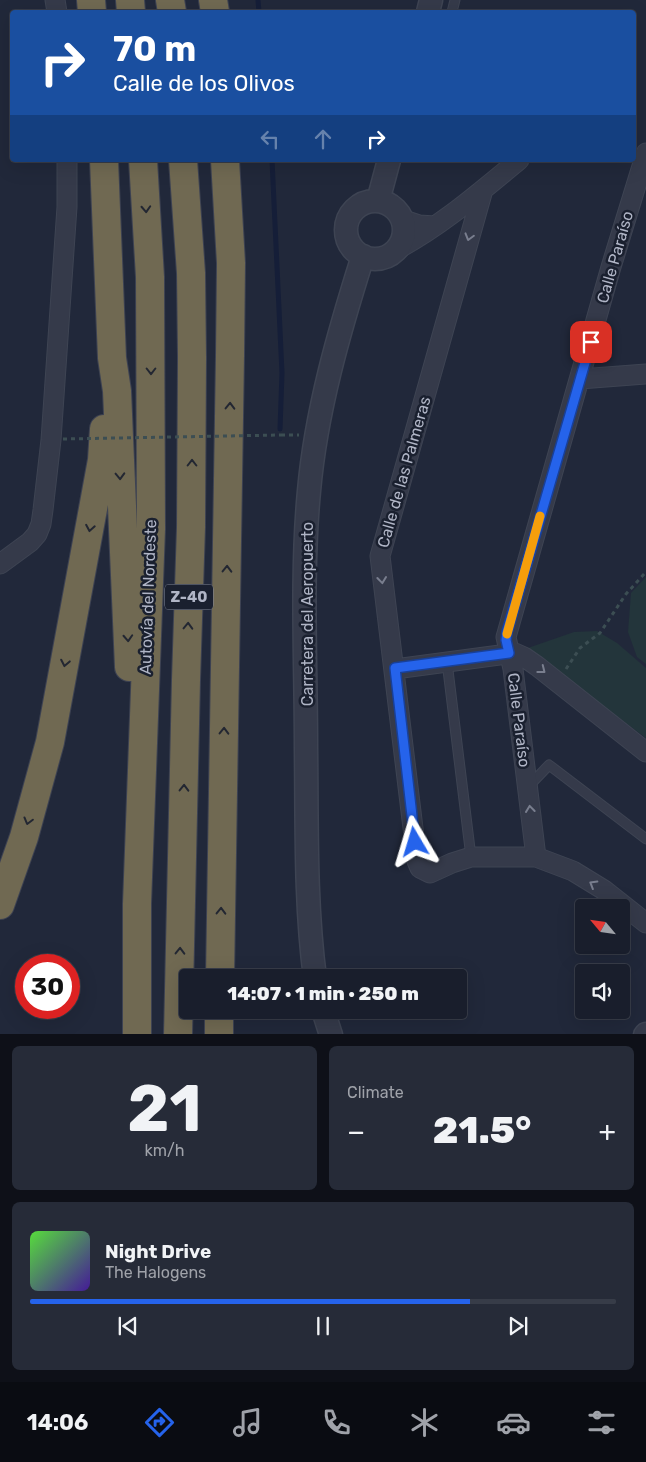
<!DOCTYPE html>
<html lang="en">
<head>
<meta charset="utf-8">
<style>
	:root { --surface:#191e2c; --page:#262b38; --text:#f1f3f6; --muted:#9fa2a9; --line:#373c48; --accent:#2563eb }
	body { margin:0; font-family:Rubik,sans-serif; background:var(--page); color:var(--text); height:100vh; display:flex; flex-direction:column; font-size:19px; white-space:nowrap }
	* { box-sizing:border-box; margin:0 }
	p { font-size:16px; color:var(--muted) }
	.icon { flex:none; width:28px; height:28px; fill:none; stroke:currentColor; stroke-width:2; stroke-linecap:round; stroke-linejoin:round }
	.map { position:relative; height:1034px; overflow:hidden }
	.sheet { display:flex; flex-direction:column; gap:12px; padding:12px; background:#0e1018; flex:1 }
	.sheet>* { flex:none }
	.top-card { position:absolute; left:10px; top:10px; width:626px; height:152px; border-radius:5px; box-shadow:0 5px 20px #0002,0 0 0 1px var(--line); background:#1a4fa0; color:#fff; overflow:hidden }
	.needle { width:32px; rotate:299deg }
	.controls { position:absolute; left:575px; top:899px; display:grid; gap:10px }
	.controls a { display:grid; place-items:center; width:55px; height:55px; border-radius:5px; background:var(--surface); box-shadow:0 5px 20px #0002,0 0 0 1px var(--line); font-size:25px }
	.speed { position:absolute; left:15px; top:954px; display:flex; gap:10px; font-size:25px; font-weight:700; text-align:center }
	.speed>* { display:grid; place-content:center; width:65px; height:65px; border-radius:50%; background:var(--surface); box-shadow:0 5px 20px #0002,0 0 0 1px var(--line); line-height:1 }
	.speed .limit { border:8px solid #d22; background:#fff; color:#111 }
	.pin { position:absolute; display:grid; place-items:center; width:42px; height:42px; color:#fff; margin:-21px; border-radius:10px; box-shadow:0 2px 8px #0006 }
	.me { position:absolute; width:55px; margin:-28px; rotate:353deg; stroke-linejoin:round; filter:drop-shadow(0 0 4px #0008) }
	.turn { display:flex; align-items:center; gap:18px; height:105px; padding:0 20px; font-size:22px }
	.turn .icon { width:65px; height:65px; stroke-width:2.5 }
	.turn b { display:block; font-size:35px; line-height:42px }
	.lanes { display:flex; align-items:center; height:48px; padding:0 20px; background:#0003; justify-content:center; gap:25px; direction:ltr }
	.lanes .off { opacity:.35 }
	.big { font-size:38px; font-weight:800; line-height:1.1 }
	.sheet .card { flex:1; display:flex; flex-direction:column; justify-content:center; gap:8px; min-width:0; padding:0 18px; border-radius:8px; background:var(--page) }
	.sheet .dial { align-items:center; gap:0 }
	.dial b { font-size:65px; line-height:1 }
	.song { display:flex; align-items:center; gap:15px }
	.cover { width:60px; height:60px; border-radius:8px; background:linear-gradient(135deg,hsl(110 70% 55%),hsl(260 70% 35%)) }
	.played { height:5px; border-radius:2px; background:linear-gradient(90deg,var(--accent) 75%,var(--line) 75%) }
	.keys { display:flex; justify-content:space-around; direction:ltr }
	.heat { display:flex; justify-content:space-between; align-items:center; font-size:28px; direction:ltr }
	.sheet .tiles { flex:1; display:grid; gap:12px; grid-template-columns:1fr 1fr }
	.card:last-child { grid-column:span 2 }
	.trip { position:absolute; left:179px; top:969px; width:288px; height:50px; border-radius:5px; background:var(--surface); box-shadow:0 5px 20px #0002,0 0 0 1px var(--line); font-weight:800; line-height:50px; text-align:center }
	.menu { display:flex; height:80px; justify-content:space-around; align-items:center; background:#0a0c12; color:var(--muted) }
	.menu .icon { width:35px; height:35px }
	.menu .on { color:var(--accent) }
	.menu b { font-size:22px; color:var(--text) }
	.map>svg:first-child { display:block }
</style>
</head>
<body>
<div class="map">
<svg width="646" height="1035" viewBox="0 0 646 1035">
	<rect width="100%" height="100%" fill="#21283a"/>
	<path fill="#23353b" d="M 646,577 L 646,664 L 637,657 L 628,632 L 631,593 Z
		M 597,631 L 617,643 L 646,668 L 646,738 L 525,649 L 574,632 Z"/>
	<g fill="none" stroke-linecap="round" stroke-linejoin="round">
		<path stroke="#151e38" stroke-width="5" d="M 258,0 L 259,12
			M 272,160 L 282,373 L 280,429"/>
		<g stroke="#3e4453" stroke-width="11">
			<path id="service" d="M 452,12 L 455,0
				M 447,662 L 471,857
				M 528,787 L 549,765 L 646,839"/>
		</g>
		<g stroke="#3e4453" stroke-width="21">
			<path id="minor" d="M 55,0 L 57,12
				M 483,190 L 380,556 L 417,861 L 420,868 L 430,873 L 452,863 L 471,857 L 536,857 L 573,871 L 604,890 L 646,923
				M 401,219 L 419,225 L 435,226
				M 394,251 C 440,227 479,193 519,160
				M 580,379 L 646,374
				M 0,564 L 30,542 L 37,534 L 41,524 L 43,510 L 51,440 L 67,207 L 67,160
				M 395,669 L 515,653 L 524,657 L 537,666 L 646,752
				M 536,857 L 513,669 L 506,637 L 611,267 L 646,153"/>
		</g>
		<g stroke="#3e4453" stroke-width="25">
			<path id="tertiary" d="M 428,12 L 431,0
				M 378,201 L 389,160
				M346 230a29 29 0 1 1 58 0a29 29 0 1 1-58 0Z
				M 315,978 C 305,902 307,824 306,748 C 306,662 301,576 309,491 C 316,411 339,332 363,256
				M 323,1010 L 331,1035
				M 645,1035 L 646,1034"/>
		</g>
		<g stroke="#3d4252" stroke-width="30">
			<path id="motorway" d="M 91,0 L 92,12
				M 130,0 L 131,12
				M 170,0 L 172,12
				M 213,0 L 215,12
				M 104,160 L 112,358 L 117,391 L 129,667
				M 0,905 L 24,837 L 50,742 L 102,460 L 104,429
				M 220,978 L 230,355 L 231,263 L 225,160
				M 137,1035 L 137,904 L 151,529 L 150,277 L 143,160
				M 178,1035 L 186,680 L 191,527 L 192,358 L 191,273 L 183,160
				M 219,1035 L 219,1010"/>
		</g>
		<path stroke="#3c4e53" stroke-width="3" stroke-dasharray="4 4" stroke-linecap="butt" d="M 345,249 C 339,231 342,213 359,202
			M 281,435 L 299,435
			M 566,669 L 580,648 L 600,633 L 626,594 L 646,572"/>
		<use href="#service" stroke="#353a4a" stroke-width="9"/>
		<use href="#minor" stroke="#353a4a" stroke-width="19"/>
		<use href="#tertiary" stroke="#353a4a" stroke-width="22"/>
		<use href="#motorway" stroke="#706952" stroke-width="28"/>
		<path stroke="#3c4e53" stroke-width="3" stroke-dasharray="4 4" stroke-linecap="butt" d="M 63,439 L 281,435"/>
	</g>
	<defs><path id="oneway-chevron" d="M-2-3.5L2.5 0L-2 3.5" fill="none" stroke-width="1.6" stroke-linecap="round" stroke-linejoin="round" transform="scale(1.25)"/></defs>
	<g stroke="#232732">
		<use href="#oneway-chevron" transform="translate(146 209) rotate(87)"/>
		<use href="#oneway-chevron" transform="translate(151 371) rotate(90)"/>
		<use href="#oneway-chevron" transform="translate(230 406) rotate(-89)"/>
		<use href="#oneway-chevron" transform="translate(192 463) rotate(-90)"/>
		<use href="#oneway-chevron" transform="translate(120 476) rotate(88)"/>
		<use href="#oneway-chevron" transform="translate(90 528) rotate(100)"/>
		<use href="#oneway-chevron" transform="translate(227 569) rotate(-89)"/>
		<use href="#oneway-chevron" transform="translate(188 626) rotate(-88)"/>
		<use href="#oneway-chevron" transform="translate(128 638) rotate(87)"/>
		<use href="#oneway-chevron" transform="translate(65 663) rotate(101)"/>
		<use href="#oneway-chevron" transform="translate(224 731) rotate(-89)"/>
		<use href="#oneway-chevron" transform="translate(184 788) rotate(-89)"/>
		<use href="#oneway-chevron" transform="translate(28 821) rotate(105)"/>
		<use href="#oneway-chevron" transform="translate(221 911) rotate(-89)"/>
		<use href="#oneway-chevron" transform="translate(180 951) rotate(-89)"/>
	</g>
	<g stroke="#797e8e">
		<use href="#oneway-chevron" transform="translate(469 237) rotate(106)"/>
		<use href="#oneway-chevron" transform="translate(382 580) rotate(83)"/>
		<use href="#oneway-chevron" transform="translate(542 670) rotate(38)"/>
		<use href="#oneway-chevron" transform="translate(530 809) rotate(-97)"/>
		<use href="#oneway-chevron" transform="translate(593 884) rotate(-149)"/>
	</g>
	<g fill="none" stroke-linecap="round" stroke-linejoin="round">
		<g stroke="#184099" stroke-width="12">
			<path id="route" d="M 415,842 L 395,668 L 509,653 L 506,640 L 507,632 L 591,342"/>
		</g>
		<use href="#route" stroke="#2563eb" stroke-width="9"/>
		<path stroke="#f59e0b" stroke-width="9" d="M 507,634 L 540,516"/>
	</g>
	<g text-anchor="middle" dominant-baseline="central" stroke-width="5" stroke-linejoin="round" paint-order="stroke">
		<rect fill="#1a202f" stroke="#838899" stroke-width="1" x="165" y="584.5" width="48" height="25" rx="4"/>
		<g font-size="15" font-weight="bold" fill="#b0b5c6">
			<text x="189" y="597">Z-40</text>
		</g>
		<g font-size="16" fill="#b0b5c6" stroke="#1a202f">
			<text transform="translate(615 257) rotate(-74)">Calle Paraíso</text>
			<text transform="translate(404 472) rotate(-74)">Calle de las Palmeras</text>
			<text transform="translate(148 597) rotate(-88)">Autovía del Nordeste</text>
			<text transform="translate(307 614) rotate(-90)">Carretera del Aeropuerto</text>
			<text transform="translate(519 720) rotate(83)">Calle Paraíso</text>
		</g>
	</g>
</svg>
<div class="controls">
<a><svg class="needle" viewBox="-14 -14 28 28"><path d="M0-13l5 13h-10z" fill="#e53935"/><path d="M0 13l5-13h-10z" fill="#9fa2a9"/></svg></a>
<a><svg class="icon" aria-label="sound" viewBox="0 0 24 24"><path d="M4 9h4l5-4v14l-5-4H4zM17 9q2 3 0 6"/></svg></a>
</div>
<div class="speed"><div class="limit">30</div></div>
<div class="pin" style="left:591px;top:342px;background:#d93025"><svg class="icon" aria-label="arrive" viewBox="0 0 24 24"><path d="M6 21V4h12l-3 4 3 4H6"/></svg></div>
<svg class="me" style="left:415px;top:842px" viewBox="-20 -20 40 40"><path d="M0-17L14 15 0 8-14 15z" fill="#2563eb" stroke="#fff" stroke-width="4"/></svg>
<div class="trip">14:07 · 1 min · 250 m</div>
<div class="top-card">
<div class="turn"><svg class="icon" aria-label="right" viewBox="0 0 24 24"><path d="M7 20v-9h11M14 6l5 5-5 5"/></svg><div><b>70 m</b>Calle de los Olivos</div></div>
<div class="lanes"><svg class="icon off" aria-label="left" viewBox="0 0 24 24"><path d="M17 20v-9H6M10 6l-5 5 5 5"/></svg><svg class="icon off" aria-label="ahead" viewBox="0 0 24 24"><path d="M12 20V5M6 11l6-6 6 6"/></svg><svg class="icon" aria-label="right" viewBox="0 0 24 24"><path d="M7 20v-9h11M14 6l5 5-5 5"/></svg></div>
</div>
</div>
<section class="sheet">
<div class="tiles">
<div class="card dial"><b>21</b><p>km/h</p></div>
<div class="card"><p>Climate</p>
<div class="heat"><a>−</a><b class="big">21.5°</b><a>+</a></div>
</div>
<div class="card">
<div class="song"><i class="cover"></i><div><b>Night Drive</b><p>The Halogens</p></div></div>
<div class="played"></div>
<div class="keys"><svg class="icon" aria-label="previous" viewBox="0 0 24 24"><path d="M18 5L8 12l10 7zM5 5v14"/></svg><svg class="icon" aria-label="pause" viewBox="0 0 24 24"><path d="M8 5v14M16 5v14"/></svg><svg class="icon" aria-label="next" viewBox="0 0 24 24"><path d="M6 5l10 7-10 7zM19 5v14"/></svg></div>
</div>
</div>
</section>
<nav class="menu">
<b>14:06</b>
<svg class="icon on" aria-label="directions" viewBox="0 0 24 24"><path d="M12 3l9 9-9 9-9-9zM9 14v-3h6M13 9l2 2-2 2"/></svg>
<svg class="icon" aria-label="music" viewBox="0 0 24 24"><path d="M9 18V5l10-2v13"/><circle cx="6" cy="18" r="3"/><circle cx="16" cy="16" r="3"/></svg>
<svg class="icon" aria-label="phone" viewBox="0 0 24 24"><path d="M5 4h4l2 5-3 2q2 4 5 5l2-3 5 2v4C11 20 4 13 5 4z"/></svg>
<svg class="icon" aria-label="climate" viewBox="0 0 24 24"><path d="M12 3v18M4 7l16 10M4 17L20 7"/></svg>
<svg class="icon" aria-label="car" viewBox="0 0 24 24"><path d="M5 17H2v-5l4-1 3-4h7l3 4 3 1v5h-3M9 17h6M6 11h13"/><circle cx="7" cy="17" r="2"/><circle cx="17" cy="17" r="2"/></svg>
<svg class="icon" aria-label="filters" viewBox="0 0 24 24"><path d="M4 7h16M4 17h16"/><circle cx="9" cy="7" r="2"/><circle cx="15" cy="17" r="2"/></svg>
</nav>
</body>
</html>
